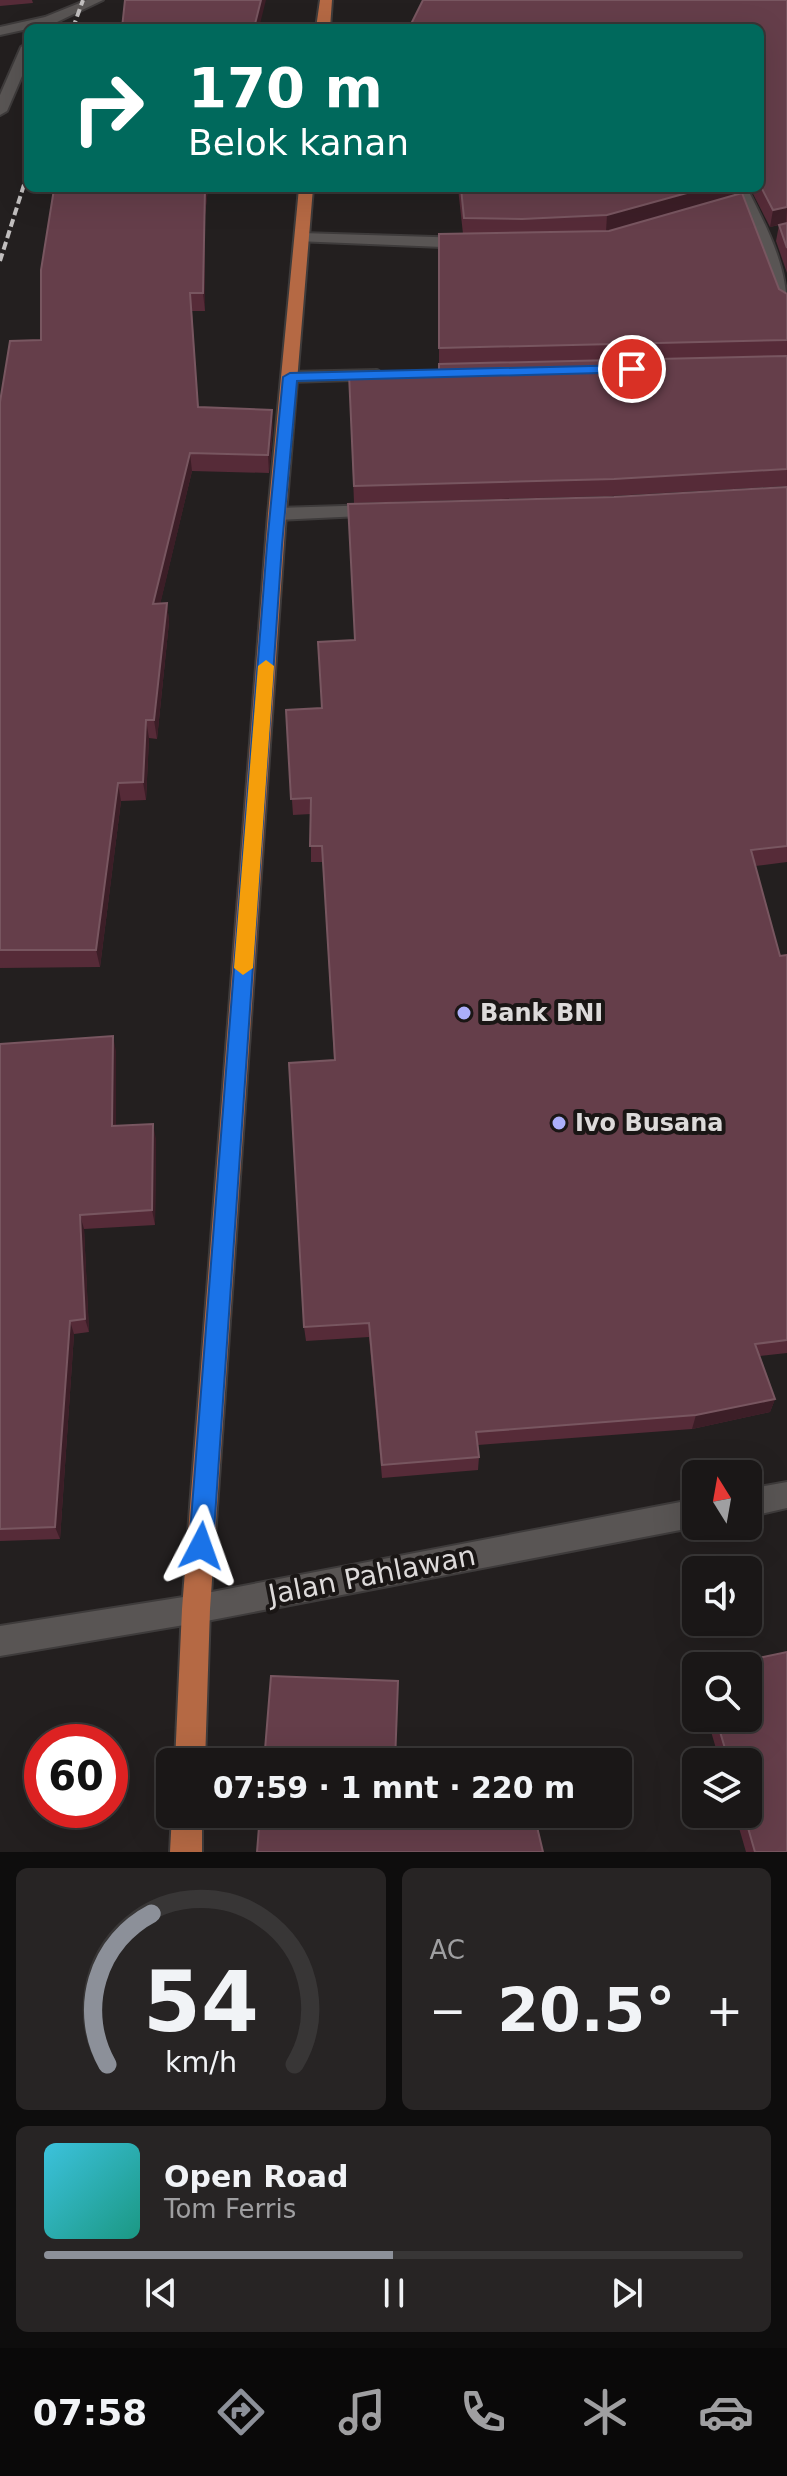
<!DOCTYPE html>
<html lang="id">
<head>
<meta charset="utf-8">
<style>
	:root { --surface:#1a1717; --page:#272424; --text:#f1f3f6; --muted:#9f9fa1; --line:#383636; --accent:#8c9099 }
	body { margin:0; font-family:"DejaVu Sans",sans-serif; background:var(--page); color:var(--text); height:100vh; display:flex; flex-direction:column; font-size:30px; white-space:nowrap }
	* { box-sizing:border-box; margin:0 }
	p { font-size:26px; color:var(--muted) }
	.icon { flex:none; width:44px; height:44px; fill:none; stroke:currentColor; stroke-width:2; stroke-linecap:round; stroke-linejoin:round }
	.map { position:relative; height:1852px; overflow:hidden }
	.panel { display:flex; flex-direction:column; gap:16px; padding:16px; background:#0e0d0d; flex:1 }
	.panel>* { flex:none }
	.hud { position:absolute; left:24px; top:24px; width:740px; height:168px; border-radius:12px; box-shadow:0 8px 32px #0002,0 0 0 2px var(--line); background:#00695c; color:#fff; overflow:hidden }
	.needle { width:52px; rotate:349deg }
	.tools { position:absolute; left:682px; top:1460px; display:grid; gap:16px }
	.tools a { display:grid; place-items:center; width:80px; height:80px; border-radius:12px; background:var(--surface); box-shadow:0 8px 32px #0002,0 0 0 2px var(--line); font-size:40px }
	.speed { position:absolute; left:24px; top:1724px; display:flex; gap:16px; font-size:40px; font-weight:700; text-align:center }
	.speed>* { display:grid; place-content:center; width:104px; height:104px; border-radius:50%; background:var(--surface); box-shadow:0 8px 32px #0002,0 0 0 2px var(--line); line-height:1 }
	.speed .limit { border:12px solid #d22; background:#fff; color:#111 }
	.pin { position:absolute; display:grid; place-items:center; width:68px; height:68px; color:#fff; margin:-34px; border:4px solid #fff; border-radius:50%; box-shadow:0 2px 8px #0007 }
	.me { position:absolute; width:88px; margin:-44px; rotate:4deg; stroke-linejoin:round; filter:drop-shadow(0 0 6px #0008) }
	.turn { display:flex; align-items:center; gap:28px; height:168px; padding:0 32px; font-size:36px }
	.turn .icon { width:104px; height:104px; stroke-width:2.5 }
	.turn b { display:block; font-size:56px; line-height:68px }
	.big { font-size:60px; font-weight:600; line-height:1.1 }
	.panel .tile { flex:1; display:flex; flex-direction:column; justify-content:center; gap:12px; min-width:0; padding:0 28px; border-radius:12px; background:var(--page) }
	.panel .dial { align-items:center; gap:0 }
	.dial svg { height:208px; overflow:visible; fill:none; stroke:var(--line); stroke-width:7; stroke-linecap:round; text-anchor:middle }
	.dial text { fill:var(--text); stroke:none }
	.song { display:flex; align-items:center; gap:24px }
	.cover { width:96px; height:96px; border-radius:12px; background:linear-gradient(135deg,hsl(190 70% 55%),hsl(170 70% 35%)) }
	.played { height:8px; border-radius:4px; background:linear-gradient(90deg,var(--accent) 50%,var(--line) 50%) }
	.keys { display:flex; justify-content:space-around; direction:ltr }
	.heat { display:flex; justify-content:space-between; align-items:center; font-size:44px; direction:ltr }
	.panel .tiles { flex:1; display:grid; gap:16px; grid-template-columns:1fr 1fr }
	.tile:last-child { grid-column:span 2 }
	.trip { position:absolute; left:156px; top:1748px; width:476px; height:80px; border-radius:12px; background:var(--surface); box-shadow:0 8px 32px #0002,0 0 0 2px var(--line); font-weight:600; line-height:80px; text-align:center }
	.tabs { display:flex; height:128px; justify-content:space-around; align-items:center; background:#0a0909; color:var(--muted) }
	.tabs .icon { width:56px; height:56px }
	.tabs .selected { color:var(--accent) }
	.tabs b { font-size:36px; color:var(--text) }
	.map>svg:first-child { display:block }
</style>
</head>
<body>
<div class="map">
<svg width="787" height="1852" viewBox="0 0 787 1852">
	<rect width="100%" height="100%" fill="#231f1f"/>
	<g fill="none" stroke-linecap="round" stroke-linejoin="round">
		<g stroke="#3e3b3b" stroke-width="4">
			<path id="minor" d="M 87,0 L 103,0 L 55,23 L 0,35 L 0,27 L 45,17 Z
				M 28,43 L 28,62 L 7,111 L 0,115 L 0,95 L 21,47 Z
				M 733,188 L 747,188 C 767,228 787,265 787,310 L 779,305 L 755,236 Z
				M 301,233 L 467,238 L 475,243 L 467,248 L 296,241 L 296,235 Z
				M 377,370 L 385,375 L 383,379 L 290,382 L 282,377 L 290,372 Z
				M 376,505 L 382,507 L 385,511 L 382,515 L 277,520 L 268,514 L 277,508 Z"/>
		</g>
		<g stroke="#3e3b3b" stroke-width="4">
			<path id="tertiary" d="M 787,1482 L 787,1508 L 748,1517 L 748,1489 Z
				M 696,1499 L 696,1527 L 196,1623 L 0,1656 L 0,1626 L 196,1595 Z"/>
		</g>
		<g stroke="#3e3b3b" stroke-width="4">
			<path id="primary" d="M 320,0 L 332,0 L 330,28 L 316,28 Z
				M 299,188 L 313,188 L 286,514 L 210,1609 L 205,1762 L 175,1762 L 182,1609 L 268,514 Z
				M 172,1814 L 202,1814 L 202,1852 L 170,1852 Z"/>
		</g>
		<use href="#minor" fill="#595554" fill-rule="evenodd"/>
		<use href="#tertiary" fill="#595554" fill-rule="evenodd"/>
		<use href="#primary" fill="#b56944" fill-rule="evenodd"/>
		<path stroke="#c1bebe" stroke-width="4" stroke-dasharray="8 4" stroke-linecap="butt" d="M 73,28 L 83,0
			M 0,261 L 28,172"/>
	</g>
	<path fill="#562b38" d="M 0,0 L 32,0 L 33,3 L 0,6 Z
		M 787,0 L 787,273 L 776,241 L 779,225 L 770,227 L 750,188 L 760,188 L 760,28 Z
		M 96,188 L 208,188 L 205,215 L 205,311 L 192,311 L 198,407 L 273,428 L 269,473 L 192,471 L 160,604 L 167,603 L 169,622 L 157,739 L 149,738 L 146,800 L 121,801 L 100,967 L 0,968 L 0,402 L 41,340 Z
		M 458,188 L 734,188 L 733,196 L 779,289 L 787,294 L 787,486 L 612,496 L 354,503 L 349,374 L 439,372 L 439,234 L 463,234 Z
		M 787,487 L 787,862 L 755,866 L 780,956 L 787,955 L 787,1353 L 760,1356 L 775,1399 L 770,1412 L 692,1429 L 478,1445 L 479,1457 L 478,1470 L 382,1478 L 369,1337 L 306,1341 L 304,1327 L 334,1060 L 323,862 L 311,862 L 311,814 L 293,815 L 286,710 L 322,708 L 354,640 L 614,497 Z
		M 0,1044 L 116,1051 L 116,1126 L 156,1139 L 155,1225 L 84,1229 L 89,1332 L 74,1334 L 60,1539 L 0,1541 Z
		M 707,1718 L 748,1718 L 787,1852 L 746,1852 L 735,1814 L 748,1814 L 748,1762 L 720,1762 Z"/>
	<path fill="#3c1e27" d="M 261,0 L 266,0 L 259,28 L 254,28 Z
		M 205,188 L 208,188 L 205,215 L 205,311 L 203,293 Z
		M 705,188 L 734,188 L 733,196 L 606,232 L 607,215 Z
		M 787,207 L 786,223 L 770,227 L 773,210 Z
		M 272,410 L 273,428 L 269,473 L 268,455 Z
		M 190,453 L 192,471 L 156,622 L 153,604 Z
		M 167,603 L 169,622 L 157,739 L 154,720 Z
		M 146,720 L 149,738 L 146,800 L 143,782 Z
		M 118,783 L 121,801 L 100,967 L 96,950 Z
		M 113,1036 L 116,1051 L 116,1141 L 112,1126 Z
		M 153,1124 L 156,1139 L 155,1225 L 152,1210 Z
		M 80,1215 L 84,1229 L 89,1332 L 85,1319 Z
		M 70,1321 L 74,1334 L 60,1539 L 55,1527 Z
		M 775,1399 L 770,1412 L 692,1429 L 696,1415 Z"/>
	<path fill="#653e4a" stroke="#785660" stroke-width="2" d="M 125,0 L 261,0 L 254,28 L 122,28 Z
		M 423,0 L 787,0 L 787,207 L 773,210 L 760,185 L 760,28 L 409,28 Z
		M 96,188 L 205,188 L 203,293 L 190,293 L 198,407 L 272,410 L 268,455 L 190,453 L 153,604 L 167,603 L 154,720 L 146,720 L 143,782 L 118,783 L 96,950 L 0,950 L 0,402 L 10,341 L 41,340 L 41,270 L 54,189 Z
		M 461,188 L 705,188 L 607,215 L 522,219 L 464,218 Z
		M 742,193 L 779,289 L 787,294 L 787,340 L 439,348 L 439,234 L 609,231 Z
		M 787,223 L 787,248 L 779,225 Z
		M 787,356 L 787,469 L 614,479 L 354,486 L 349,374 L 439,372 L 439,364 Z
		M 787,487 L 787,846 L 751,850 L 780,956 L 787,955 L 787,1340 L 755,1344 L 775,1399 L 696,1415 L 476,1432 L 479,1457 L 382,1465 L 369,1323 L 304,1327 L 289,1063 L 335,1060 L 322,846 L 310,846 L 311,798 L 291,799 L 286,710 L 322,708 L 318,642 L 355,640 L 348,504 L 614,497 Z
		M 113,1036 L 112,1126 L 153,1124 L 152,1210 L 80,1215 L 85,1319 L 70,1321 L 55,1527 L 0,1529 L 0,1044 Z
		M 787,1652 L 787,1852 L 755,1852 L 744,1814 L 748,1814 L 748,1762 L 729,1762 L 716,1718 L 748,1718 L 748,1666 L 721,1666 Z
		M 271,1676 L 398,1681 L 395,1762 L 264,1762 Z
		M 519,1750 L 522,1762 L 470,1762 Z
		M 260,1814 L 534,1814 L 543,1852 L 257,1852 Z"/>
	<path fill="#1a73e8" stroke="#114b97" stroke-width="2" d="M 632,365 L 639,369 L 637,372 L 297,381 L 282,545 L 213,1546 L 209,1554 L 201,1558 L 193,1554 L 189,1546 L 267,545 L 283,377 L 290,373 Z"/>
	<path fill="#f59e0b" d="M 266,660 L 274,666 L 253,968 L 243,975 L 234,968 L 258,666 Z"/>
	<g fill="#acaffb" stroke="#1a1615" stroke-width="3">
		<circle cx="464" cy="1013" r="8"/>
		<circle cx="559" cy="1123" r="8"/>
	</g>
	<g text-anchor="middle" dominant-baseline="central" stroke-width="8" stroke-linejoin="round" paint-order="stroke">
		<g font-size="24" font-weight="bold" fill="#dddada" stroke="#1a1615" text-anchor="start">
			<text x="480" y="1013">Bank BNI</text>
			<text x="575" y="1123">Ivo Busana</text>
		</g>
		<g font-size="28" fill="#dddada" stroke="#1a1615">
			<text transform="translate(372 1575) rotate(-11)">Jalan Pahlawan</text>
		</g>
	</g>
</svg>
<div class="tools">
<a><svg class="needle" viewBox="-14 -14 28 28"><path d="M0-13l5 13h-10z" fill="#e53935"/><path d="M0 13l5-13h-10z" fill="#9f9fa1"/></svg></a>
<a><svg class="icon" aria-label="sound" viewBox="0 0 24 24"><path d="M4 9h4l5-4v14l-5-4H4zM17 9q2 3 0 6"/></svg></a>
<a><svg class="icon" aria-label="search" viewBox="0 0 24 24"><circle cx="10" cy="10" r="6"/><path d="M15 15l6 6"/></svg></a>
<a><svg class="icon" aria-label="layers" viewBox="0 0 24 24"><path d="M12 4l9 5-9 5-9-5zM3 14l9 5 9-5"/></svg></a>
</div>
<div class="speed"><div class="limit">60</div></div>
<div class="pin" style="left:632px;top:369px;background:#d93025"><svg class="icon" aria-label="arrive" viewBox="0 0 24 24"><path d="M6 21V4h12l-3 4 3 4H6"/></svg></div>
<svg class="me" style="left:201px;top:1546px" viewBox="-20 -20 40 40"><path d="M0-17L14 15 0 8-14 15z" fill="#1a73e8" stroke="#fff" stroke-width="4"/></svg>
<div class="trip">07:59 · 1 mnt · 220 m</div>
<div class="hud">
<div class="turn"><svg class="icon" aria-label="right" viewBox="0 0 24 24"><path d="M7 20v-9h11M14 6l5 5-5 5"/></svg><div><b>170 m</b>Belok kanan</div></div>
</div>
</div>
<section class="panel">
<div class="tiles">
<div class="tile dial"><svg viewBox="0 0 100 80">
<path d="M14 69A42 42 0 1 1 86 69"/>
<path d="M14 69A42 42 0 0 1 31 11" stroke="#8c9099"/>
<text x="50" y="56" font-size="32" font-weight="700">54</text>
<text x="50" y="72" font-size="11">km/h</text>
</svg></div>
<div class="tile"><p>AC</p>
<div class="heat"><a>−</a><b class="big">20.5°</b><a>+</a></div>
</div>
<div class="tile">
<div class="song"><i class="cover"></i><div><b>Open Road</b><p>Tom Ferris</p></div></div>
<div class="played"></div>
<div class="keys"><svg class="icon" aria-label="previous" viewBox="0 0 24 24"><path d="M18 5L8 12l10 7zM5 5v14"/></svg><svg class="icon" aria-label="pause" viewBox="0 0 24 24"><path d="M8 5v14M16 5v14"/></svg><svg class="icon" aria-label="next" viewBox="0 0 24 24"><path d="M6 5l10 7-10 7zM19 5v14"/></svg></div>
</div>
</div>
</section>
<nav class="tabs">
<b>07:58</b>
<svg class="icon selected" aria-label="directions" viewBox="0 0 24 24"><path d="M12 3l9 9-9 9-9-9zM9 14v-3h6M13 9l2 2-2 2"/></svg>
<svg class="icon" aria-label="music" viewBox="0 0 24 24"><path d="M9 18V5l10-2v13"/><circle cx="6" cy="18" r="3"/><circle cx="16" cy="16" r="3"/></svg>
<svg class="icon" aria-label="phone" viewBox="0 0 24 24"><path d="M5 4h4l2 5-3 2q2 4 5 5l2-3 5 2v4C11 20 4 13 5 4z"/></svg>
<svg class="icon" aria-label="climate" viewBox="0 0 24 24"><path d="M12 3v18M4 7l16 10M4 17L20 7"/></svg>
<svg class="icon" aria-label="car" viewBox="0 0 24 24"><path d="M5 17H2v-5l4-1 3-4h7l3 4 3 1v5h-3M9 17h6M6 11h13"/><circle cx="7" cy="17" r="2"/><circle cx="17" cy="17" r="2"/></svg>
</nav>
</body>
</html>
